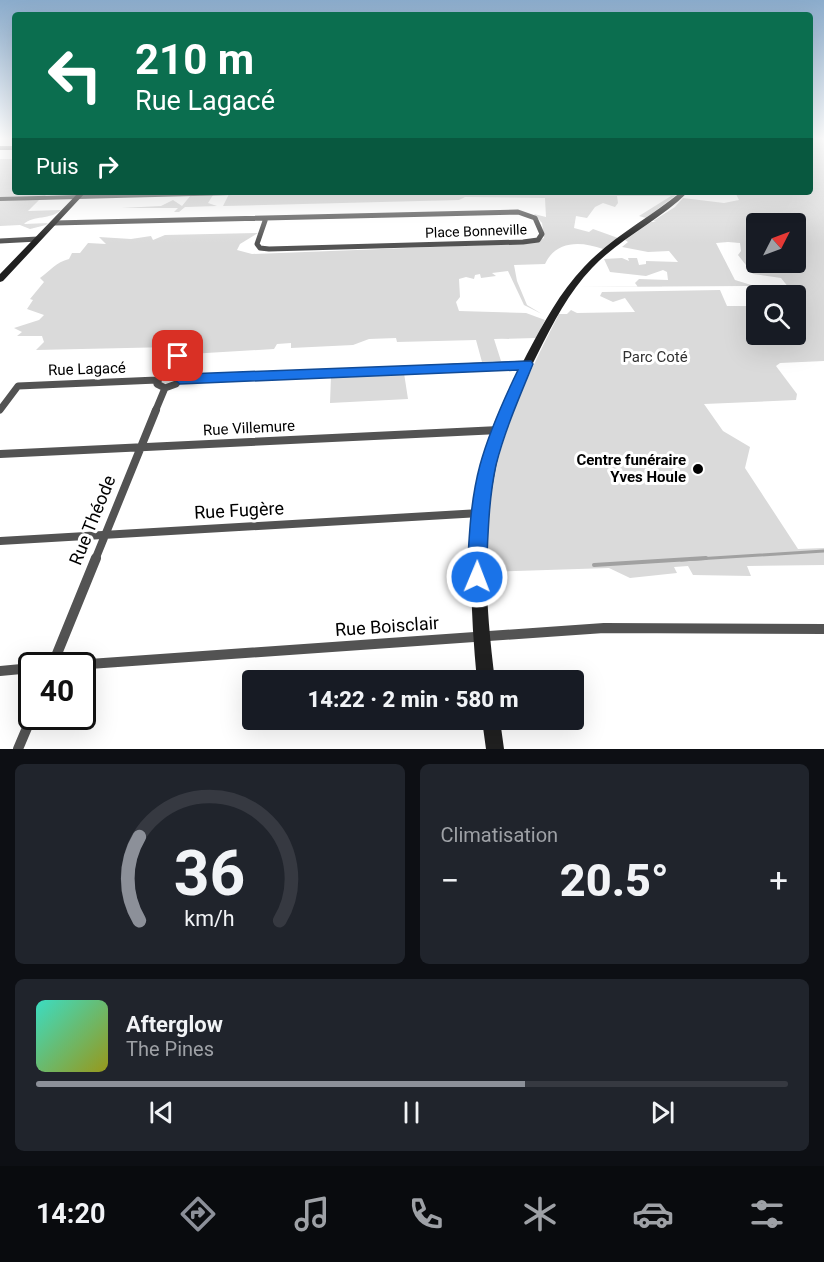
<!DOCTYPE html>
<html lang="fr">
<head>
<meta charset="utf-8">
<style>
	:root { --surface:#171b24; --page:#20242c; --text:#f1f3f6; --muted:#9ea1a6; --line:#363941; --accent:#8c9099 }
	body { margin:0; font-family:Roboto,sans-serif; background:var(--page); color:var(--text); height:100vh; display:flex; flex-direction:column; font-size:22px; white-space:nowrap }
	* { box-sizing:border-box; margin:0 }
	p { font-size:20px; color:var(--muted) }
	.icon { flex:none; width:33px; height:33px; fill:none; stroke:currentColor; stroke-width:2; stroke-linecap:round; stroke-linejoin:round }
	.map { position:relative; height:749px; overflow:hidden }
	.side { display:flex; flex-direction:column; gap:15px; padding:15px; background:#0d0f14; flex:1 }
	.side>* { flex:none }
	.banner { position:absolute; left:12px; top:12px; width:801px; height:183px; border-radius:6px; box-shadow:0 6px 24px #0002; background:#0b6e4f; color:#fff; overflow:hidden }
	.needle { width:39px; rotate:48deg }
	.controls { position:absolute; left:746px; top:213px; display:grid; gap:12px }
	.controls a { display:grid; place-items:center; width:60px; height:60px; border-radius:6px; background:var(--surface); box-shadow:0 6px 24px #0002; font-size:30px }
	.speed { position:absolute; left:18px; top:652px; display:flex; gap:12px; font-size:30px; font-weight:700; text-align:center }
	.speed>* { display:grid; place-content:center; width:78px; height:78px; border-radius:50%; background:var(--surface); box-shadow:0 6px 24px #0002; line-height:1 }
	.speed .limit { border:3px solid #111; border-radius:9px; background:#fff; color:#111 }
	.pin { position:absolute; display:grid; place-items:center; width:51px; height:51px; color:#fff; margin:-26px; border-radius:12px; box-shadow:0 3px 9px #0006 }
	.me { position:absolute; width:66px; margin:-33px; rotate:1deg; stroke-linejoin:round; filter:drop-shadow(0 0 4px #0008) }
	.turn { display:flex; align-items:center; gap:21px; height:126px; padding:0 24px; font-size:27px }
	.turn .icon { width:78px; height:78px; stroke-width:2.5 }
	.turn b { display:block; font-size:42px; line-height:51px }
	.then { display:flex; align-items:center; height:57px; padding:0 24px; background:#0003; gap:12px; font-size:22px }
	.big { font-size:45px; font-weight:800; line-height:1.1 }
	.side .widget { flex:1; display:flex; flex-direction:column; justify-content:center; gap:9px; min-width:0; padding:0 21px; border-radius:9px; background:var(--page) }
	.side .dial { align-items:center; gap:0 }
	.dial svg { height:156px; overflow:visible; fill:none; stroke:var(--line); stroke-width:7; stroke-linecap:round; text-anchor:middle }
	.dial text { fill:var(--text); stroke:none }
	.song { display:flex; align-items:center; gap:18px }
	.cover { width:72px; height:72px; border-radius:9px; background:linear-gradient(135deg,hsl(170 70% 55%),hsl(60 70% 35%)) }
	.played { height:6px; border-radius:3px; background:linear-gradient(90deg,var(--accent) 65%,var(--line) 65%) }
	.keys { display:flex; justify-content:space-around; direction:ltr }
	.heat { display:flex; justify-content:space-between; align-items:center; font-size:33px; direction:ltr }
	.side .tiles { flex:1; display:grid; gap:15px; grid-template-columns:1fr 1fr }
	.widget:last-child { grid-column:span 2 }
	.trip { position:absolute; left:242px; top:670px; width:342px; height:60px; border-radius:6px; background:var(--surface); box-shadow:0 6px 24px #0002; font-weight:800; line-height:60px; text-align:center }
	.menu { display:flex; height:96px; justify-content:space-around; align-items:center; background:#090b0e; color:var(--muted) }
	.menu .icon { width:42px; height:42px }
	.menu .selected { color:var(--accent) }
	.menu b { font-size:27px; color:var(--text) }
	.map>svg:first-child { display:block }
</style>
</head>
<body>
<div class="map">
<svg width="824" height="749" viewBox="0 0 824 749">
	<rect width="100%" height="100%" fill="#fff"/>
	<path fill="#dadada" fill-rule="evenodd" d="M 810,138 L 824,138 L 824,361 L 780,363 L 776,366 L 797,394 L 796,400 L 704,404 L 723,431 L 750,447 L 745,468 L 798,549 L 824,548 L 824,565 L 747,566 L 751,576 L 693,575 L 688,566 L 674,567 L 677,573 L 630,578 L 609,568 L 485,572 C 486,553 485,532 488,512 C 497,440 526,378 559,314 L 567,314 L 571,310 L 577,313 L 635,312 L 625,298 L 613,302 L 600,296 L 602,292 L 720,290 L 727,306 L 756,306 L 756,334 L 795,334 L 795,296 L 756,296 L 756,300 L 749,291 L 750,286 L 576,287 L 638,287 L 635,283 L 639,279 L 668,280 L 667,272 L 663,270 L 646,276 L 610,272 L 604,259 L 622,258 L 629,261 L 628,258 L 637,258 L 639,265 L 646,264 L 646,261 L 678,262 L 669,251 L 648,252 L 622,247 L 628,242 L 625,240 L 651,222 L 656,222 L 653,221 L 675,207 L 683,198 L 724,203 L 739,200 L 736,194 L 689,192 L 810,192 ZM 756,224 L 795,224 L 795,262 L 756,262 ZM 728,242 L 740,243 L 741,251 L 738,255 L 753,274 L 781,278 L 789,288 L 761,288 L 735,280 L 716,243 Z
		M 0,159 L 15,159 L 15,192 L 49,192 L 44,197 L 0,198 Z
		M 234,192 L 680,192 L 646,218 L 639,216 L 671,196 L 617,196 L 618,203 L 615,207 L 603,203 L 595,207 L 587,218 L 576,216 L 574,228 L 589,232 L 593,229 L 618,238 L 603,249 C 581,241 556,240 545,264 L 514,265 L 517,281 L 527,305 L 542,314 L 524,305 L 508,271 L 492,273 L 496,276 L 481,278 L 480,274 L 475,275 L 474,279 L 466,277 L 459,279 L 460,297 L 456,302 L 459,311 L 526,313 L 545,320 L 536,338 L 494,339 L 501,361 L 482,362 L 476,340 L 397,342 L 396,338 L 369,339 L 353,345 L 291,348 L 291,343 L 277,344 L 274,349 L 173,355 L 172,347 L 36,350 L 44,342 L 42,336 L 17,336 L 22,332 L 14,328 L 39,320 L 44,315 L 27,309 L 33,300 L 30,299 L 44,282 L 40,278 C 50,271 56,262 69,259 L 72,253 L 80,253 L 88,243 L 106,244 L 99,237 L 131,239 L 151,236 L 153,240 L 165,235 L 258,233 L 240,244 L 237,250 L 252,254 L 533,243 L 544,238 L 542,223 L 534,214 L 546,217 L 545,198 L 465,197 L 459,200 L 223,206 L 229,194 Z
		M 191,195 L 213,195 L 208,203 L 217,206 L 185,207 L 179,212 L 174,212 L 178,208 L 121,208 L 161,206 L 173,200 L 182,206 Z
		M 41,198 L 28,211 L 61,210 C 51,220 33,215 24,224 L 48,223 L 46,225 L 30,229 L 20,225 L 0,226 L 0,200 Z
		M 404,373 L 408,399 L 330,403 L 331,376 Z"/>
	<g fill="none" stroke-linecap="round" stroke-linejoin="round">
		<path stroke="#a1a1a1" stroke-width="3" d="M 681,560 L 824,551"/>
		<path stroke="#a1a1a1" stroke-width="4" d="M 594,565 L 706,558"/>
		<path stroke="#535353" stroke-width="4" d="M 0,148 L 15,148
			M 0,199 L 232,193"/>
		<path stroke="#535353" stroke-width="5" d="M 54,223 L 518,212 L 535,218 L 542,234 L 538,240 L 523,242 L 269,249 L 260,248 L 257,244 L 266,218
			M 0,241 L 38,239"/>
		<path stroke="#535353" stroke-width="7" d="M 172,372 L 178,356
			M 175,372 L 181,377 L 176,384 L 165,388 L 157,384 L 160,376 Z
			M 180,379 L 527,364
			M 0,410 L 18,386 L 157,380
			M 155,412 L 165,388"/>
		<path stroke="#535353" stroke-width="8" d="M 0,454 L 499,430
			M 0,541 L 480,513
			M 95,560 L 156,410"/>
		<path stroke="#535353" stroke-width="10" d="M 52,666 L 96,558
			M 61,666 L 604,628 L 824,629
			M 0,671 L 32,668
			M 18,749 L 32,716"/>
		<path fill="#202020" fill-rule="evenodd" d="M 79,192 L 86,192 L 3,281 L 0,282 L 0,274 Z
			M 681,192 L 688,192 C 659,221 620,238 592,268 C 569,292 553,323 538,353 C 526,377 514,402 506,428 C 480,513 484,594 495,681 L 477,681 C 469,595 465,507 495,425 C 504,400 515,377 527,354 C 543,324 560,292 584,267 C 612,237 649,218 681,192 Z
			M 482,720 L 500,720 L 504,749 L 486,749 Z"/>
	</g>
	<linearGradient id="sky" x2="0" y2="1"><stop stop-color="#8baccc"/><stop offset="0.57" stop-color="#fff"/><stop offset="1" stop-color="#fff" stop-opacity="0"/></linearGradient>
	<rect width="824" height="243" fill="url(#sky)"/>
	<path fill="#1a73e8" stroke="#114b97" stroke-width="1.5" d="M 178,351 L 185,356 L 179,369 L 186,374 L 531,361 L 533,364 C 519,398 505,430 496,465 C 488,502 488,540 486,577 L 483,584 L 477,587 L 470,584 L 467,577 C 469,540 470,502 480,465 C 489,432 503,401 518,370 L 180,384 L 165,372 L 173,353 Z"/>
	<circle fill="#000" stroke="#fff" stroke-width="2" cx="698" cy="469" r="6"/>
	<g text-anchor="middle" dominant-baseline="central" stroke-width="6" stroke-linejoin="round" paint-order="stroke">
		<g font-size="14" fill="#000" stroke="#fff">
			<text transform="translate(476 231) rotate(-2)">Place Bonneville</text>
		</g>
		<g font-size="15" fill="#313131" stroke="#fff">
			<text x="655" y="357">Parc Coté</text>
		</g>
		<g font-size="15" fill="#000" stroke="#fff">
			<text transform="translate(87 369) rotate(-2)">Rue Lagacé</text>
			<text transform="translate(249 428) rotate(-3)">Rue Villemure</text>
		</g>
		<g font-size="15" font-weight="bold" fill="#000" stroke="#fff" text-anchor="end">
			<text x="686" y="460">Centre funéraire<tspan x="686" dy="17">Yves Houle</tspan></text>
		</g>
		<g font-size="18" fill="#000" stroke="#fff">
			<text transform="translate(239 510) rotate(-3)">Rue Fugère</text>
			<text transform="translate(92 520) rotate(-68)">Rue Théode</text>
			<text transform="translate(387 626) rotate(-4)">Rue Boisclair</text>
		</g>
	</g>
</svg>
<div class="controls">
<a><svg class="needle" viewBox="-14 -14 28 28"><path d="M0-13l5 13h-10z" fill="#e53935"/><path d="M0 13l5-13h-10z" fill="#9ea1a6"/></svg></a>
<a><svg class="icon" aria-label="search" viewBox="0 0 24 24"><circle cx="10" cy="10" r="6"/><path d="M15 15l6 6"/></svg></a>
</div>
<div class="speed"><div class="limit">40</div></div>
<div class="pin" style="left:178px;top:356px;background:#d93025"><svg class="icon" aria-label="arrive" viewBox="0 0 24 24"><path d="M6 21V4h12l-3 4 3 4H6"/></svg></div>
<svg class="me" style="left:477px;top:577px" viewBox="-20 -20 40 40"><circle r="17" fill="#1a73e8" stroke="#fff" stroke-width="3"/><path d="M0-11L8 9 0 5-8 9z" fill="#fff"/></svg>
<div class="trip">14:22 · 2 min · 580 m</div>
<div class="banner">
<div class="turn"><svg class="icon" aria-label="left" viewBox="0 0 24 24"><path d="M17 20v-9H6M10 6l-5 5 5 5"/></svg><div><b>210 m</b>Rue Lagacé</div></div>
<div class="then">Puis<svg class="icon" aria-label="right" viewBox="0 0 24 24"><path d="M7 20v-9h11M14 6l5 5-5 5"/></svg></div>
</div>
</div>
<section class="side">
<div class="tiles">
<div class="widget dial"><svg viewBox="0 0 100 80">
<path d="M14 69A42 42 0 1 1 86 69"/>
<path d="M14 69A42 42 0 0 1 14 26" stroke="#8c9099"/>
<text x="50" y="56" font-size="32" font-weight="700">36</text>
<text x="50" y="72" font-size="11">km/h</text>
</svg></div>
<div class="widget"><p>Climatisation</p>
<div class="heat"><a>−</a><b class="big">20.5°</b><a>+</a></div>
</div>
<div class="widget">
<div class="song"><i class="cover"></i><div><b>Afterglow</b><p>The Pines</p></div></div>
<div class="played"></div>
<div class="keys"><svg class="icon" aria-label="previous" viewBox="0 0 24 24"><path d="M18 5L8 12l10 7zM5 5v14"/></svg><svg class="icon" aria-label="pause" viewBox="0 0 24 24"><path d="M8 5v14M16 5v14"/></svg><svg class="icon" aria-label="next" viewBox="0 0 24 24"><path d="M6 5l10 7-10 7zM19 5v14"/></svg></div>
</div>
</div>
</section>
<nav class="menu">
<b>14:20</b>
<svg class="icon selected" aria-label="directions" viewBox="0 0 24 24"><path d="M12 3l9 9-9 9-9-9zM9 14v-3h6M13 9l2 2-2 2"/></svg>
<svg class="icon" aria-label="music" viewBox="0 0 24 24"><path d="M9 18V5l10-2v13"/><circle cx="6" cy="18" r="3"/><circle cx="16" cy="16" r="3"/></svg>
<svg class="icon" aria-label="phone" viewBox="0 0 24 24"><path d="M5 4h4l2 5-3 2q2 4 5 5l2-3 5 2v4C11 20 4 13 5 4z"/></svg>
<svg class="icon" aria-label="climate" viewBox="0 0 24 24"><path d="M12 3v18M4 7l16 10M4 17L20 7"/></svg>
<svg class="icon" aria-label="car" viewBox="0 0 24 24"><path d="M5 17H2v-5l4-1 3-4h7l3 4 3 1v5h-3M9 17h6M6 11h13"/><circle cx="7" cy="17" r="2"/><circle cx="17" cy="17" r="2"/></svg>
<svg class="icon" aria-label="filters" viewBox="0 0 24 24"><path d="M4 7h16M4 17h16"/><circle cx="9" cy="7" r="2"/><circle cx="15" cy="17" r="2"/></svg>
</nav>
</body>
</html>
